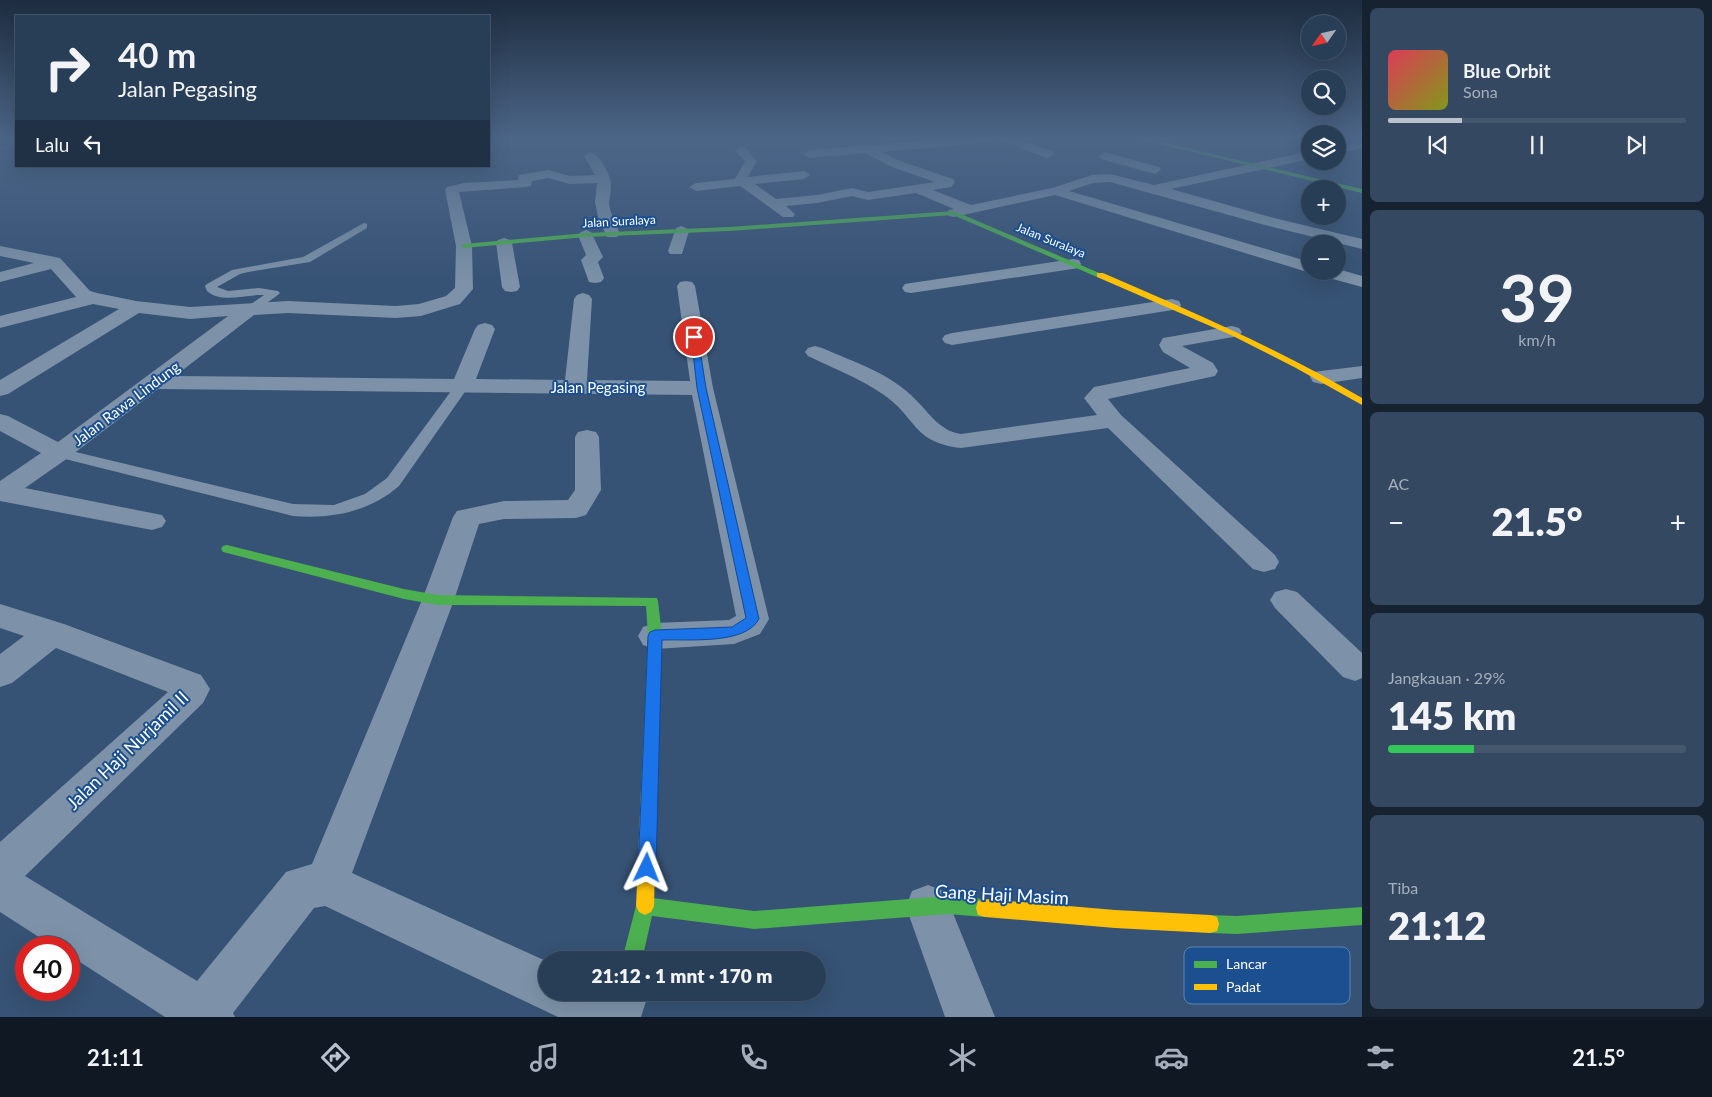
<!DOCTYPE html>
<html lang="id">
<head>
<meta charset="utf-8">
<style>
	:root { --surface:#283e57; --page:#344961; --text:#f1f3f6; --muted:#a5aeba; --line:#44576d; --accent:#b9c2ce }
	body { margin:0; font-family:Lato,sans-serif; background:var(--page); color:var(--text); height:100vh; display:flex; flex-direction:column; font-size:19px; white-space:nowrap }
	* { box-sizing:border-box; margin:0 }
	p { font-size:16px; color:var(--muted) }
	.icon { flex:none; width:28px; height:28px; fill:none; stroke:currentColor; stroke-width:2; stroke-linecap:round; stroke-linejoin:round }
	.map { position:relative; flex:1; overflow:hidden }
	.drawer { display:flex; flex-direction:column; gap:8px; padding:8px; background:#162230; width:350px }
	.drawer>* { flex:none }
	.top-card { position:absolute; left:15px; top:15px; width:475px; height:152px; border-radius:0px; box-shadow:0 5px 20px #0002,0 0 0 1px var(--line); background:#283e57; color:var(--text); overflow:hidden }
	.needle { width:32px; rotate:236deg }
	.fabs { position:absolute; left:1301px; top:15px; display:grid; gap:10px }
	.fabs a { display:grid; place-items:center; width:45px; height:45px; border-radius:50%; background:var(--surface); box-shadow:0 5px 20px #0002,0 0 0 1px var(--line); font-size:25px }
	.speed { position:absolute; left:15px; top:936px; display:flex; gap:10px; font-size:25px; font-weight:700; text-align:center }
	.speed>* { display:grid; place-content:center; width:65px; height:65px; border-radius:50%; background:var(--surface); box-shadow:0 5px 20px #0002,0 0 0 1px var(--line); line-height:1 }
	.speed .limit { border:8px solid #d22; background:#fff; color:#111 }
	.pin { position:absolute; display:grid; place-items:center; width:42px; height:42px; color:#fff; margin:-21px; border:2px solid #fff; border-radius:50%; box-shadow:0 1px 5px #0007 }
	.me { position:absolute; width:55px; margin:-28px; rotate:2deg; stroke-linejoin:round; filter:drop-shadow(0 0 4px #0008) }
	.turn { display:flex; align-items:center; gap:18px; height:105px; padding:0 20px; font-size:22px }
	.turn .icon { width:65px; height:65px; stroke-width:2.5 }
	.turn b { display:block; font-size:35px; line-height:42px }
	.then { display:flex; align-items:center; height:48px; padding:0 20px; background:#0003; gap:10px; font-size:19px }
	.big { font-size:38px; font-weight:800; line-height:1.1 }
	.drawer .card { flex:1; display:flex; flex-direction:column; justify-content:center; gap:8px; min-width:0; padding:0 18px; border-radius:8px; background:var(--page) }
	.drawer .dial { align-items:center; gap:0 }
	.dial b { font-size:65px; line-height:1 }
	.song { display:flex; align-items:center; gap:15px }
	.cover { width:60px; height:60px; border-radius:8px; background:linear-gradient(135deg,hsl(350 70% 55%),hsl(70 70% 35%)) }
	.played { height:5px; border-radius:2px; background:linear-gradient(90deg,var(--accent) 25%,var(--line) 25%) }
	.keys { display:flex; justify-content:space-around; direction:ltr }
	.heat { display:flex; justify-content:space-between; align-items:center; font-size:28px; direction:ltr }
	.charge { height:8px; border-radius:4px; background:linear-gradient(90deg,#34c759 29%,var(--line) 0) }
	.trip { position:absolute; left:538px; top:951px; width:288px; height:50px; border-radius:25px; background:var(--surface); box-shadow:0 5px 20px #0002,0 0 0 1px var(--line); font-weight:800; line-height:50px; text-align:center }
	.menu { display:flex; height:80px; justify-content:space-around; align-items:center; background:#101923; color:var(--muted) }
	.menu .icon { width:35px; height:35px }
	.menu .on { color:var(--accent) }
	.menu b { font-size:22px; color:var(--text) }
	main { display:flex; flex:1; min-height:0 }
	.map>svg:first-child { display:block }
</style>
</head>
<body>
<main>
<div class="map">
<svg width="1362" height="1017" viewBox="0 0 1362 1017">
	<rect width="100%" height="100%" fill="#365274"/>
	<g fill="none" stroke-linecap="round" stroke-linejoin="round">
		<path fill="#3b618d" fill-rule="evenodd" d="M 16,145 L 16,147 L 0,150 L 0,148 Z"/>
		<path fill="#7d92a8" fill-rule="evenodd" d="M 364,223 L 367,224 L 367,228 L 310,262 L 248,272 L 240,274 L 217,287 L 228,291 L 259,288 L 278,291 L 280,293 L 278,295 L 254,312 L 250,313 L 244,309 L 264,295 C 247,294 221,304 207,291 L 205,286 L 207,284 L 232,270 L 303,257 Z
			M 462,382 L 467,383 L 469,386 L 399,486 C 369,512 332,519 293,516 L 53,456 L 51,453 L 53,450 L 59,448 L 293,504 L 334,505 L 365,494 L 387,478 L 457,383 Z"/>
		<path fill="#7d92a8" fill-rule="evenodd" d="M 945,139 L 996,139 L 991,142 L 881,152 L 900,161 L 953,179 L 955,182 L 951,187 L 933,190 L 971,205 L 1052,188 L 1092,175 L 1110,174 L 1154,185 L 1310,151 L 1310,159 L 1171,189 L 1274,218 L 1362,239 L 1362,249 L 1265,225 L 1110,182 L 1093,183 L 1069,191 L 1310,262 L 1310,271 L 1313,271 L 1304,271 L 1055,195 L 954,217 L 949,216 L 947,213 L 949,210 L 954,209 L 916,193 L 868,200 L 852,196 L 817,203 L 786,206 L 795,214 L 793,217 L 783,217 L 740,186 L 696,191 L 689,187 L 696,183 L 735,179 L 745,161 L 735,150 L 741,146 L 745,147 L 757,161 L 748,177 L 804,171 L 810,175 L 804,179 L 755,184 L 776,199 L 817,195 L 852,188 L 868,192 L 935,182 L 892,167 L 865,153 L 809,158 L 803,154 L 809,150 Z
			M 999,139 L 1016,139 L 1052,151 L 1054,154 L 1048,158 L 1044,157 Z
			M 1362,142 L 1362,148 L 1338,153 L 1338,147 Z
			M 590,152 C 601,155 612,177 611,188 C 611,193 609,199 609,204 C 611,215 616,224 620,234 L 617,237 L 607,237 L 598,217 L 595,202 L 597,183 L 570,184 L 548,178 L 532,181 L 531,186 L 526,187 L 459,192 L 472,246 L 473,289 L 460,304 L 421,316 L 396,318 L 288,313 L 254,315 L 175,376 L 454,379 L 475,329 L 478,325 L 485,323 L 492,325 L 495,329 L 476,379 L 565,380 L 574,299 L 577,295 L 583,293 L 589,295 L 592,299 L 587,380 L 690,381 L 677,286 L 680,282 L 686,281 L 692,282 L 695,286 L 713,388 L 769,619 L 760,634 L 734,644 L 655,649 L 643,645 L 638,636 L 643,627 L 655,623 L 729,620 L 736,616 L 692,395 L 158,389 L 68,458 L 25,488 L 162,515 L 166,521 L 162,527 L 152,530 L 0,501 L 0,481 L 41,453 L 0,431 L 0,414 L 8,416 L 58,442 L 228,316 L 190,319 L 139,313 L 8,394 L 0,396 L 0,380 L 119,309 L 93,304 L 0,328 L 0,316 L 76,297 L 51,269 L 0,282 L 0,272 L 34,263 L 0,256 L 0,246 L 60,258 L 90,291 L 97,293 L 136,301 L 190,307 L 288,301 L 396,306 L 419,304 L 446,296 L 455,288 L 456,246 L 445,190 L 447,187 L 464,183 L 518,180 L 519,175 L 548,170 L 570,176 L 595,175 L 584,156 Z
			M 1105,152 L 1159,167 L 1161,170 L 1155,174 L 1101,159 L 1099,156 Z
			M 681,226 L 686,228 L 689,231 L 682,254 L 670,254 L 668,251 L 676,228 Z
			M 586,230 L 591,232 L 603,257 L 598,262 L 604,278 L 601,282 L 595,283 L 589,282 L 581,260 L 586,255 L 578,235 L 581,232 Z
			M 504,238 L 510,240 L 512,243 L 520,287 L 517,291 L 511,292 L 505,291 L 502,287 L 496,243 L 498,240 Z
			M 1073,259 L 1079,260 L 1081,264 L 1079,268 L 911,293 L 905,292 L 902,288 L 905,284 L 911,283 Z
			M 1338,269 L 1362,276 L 1362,287 L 1318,275 L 1316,271 L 1338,271 Z
			M 1172,299 L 1179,301 L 1181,305 L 1179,309 L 952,345 L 945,343 L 942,339 L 945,335 L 952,333 Z
			M 1232,326 L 1239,328 L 1242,332 L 1239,336 L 1182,346 L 1213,363 L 1218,371 L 1215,376 L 1108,399 L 1121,415 L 1275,555 L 1279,562 L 1275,569 L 1264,572 L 1253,569 L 1108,428 L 961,448 C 912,442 918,419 884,395 C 861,379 833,368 808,356 L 805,352 L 808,348 L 815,346 L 822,348 C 854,362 892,374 916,400 C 930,414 940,431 961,434 L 1097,415 L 1084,398 L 1094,387 L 1190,368 L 1163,352 L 1159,345 L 1163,338 Z
			M 1362,366 L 1362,378 L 1321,384 L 1313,382 L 1310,377 L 1313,372 Z
			M 587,430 L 596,432 L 599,437 L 601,490 L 586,515 L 576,518 L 504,519 L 479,524 L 454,600 L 352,873 L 546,961 L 546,992 L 649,992 L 641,1017 L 558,1017 L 325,906 L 314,908 L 233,1013 L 235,1017 L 165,1017 L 69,955 L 69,948 L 56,948 L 0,912 L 0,842 L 168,692 L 56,648 L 12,683 L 0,687 L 0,654 L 24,636 L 0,628 L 0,604 L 64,624 L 201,675 L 210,689 L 203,703 L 25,876 L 197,981 L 286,872 L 312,864 L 422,600 L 453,517 L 457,511 L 504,501 L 568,500 L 575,490 L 575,437 L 578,432 Z
			M 1286,589 L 1297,592 L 1362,653 L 1362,678 L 1355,681 L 1343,677 L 1275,608 L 1270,600 L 1275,592 Z
			M 928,885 L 944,891 L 995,1017 L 945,1017 L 906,907 L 912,891 Z"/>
		<path fill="#4caf50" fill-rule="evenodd" d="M 1139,139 L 1148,139 L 1362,189 L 1362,193 Z
			M 954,211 L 1104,275 L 1097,277 L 953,215 L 729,231 L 586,237 L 464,248 L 461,246 L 464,244 L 586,233 L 729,227 Z
			M 227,545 L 404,589 L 438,595 L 657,598 L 658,601 L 662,636 L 657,790 L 655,795 L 649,797 L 643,795 L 641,790 L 648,636 L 646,606 L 438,605 L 404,599 L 223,552 L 221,549 L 223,546 Z
			M 947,896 L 985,899 L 992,901 L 994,908 L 992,915 L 985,917 L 947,914 L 754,929 L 652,916 L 642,960 L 622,960 L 636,906 L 639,900 L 645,897 L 754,911 Z
			M 1362,907 L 1362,925 L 1237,934 L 1210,933 L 1203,931 L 1201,924 L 1203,917 L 1210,915 L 1237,916 Z"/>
		<path fill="#ffc107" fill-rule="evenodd" d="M 1097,273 L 1103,273 C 1191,311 1279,349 1362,398 L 1362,405 L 1296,368 L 1231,335 L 1097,277 Z
			M 649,783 L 655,785 L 657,790 L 654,906 L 651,912 L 645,915 L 639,912 L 636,906 L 641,790 L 643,785 Z
			M 985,899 L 1115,910 L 1210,915 L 1217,917 L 1219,924 L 1217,931 L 1210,933 L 1115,928 L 985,917 L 978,915 L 976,908 L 978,901 Z"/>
	</g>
	<linearGradient id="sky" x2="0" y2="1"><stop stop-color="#1e2d40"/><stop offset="0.49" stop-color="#4c6688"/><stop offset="1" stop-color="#4c6688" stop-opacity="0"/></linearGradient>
	<rect width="1362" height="282" fill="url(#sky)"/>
	<path fill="#1a73e8" stroke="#114b97" d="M 691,335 L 698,337 L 706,388 L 759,619 C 745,645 689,639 662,640 L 656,868 L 653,874 L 647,876 L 640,874 L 638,868 L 648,636 L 650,632 L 655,630 L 732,627 L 746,618 L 697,388 Z"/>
	<g text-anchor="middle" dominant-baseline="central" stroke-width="4" stroke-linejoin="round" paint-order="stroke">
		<g font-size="12" fill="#fff" stroke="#1b4f8f">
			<text transform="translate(619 221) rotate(-3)">Jalan Suralaya</text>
			<text transform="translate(1051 240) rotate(22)">Jalan Suralaya</text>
		</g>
		<g font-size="15" fill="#fff" stroke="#1b4f8f">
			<text x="598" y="387">Jalan Pegasing</text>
			<text transform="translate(126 403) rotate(-37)">Jalan Rawa Lindung</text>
		</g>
		<g font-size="18" fill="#fff" stroke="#1b4f8f">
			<text transform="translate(127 750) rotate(-44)">Jalan Haji Nurjamil II</text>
			<text transform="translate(1002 894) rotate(3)">Gang Haji Masim</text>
		</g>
	</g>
	<rect x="1184" y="947" width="166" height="57" rx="8" fill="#1b4f8f" stroke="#5f84b1" stroke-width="1"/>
	<rect x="1194" y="961" width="23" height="7" fill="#4caf50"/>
	<rect x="1194" y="984" width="23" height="6" fill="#ffc107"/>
	<g font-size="14" fill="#fff">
		<text x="1226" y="969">Lancar</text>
		<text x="1226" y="992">Padat</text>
	</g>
</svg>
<div class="fabs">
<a><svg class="needle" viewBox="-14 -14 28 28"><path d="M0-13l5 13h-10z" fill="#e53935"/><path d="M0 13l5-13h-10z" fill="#a5aeba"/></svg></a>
<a><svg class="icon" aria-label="search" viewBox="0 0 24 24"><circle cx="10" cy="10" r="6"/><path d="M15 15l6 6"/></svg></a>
<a><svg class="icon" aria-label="layers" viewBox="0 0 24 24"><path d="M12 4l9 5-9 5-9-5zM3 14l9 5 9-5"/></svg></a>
<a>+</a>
<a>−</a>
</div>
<div class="speed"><div class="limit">40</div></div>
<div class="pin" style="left:694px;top:337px;background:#d93025"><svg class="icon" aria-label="arrive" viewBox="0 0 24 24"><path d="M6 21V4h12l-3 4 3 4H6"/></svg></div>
<svg class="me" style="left:647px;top:868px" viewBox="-20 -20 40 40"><path d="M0-17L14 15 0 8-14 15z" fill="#1a73e8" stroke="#fff" stroke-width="4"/></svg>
<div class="trip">21:12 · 1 mnt · 170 m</div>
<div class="top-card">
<div class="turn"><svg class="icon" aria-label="right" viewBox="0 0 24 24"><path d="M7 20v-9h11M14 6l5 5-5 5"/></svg><div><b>40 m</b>Jalan Pegasing</div></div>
<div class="then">Lalu<svg class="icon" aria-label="left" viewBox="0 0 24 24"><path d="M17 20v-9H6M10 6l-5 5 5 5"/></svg></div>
</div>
</div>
<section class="drawer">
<div class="card">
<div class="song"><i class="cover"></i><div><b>Blue Orbit</b><p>Sona</p></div></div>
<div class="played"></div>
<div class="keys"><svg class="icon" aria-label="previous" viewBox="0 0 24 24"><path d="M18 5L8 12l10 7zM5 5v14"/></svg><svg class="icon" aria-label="pause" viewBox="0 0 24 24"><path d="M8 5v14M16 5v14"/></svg><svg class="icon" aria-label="next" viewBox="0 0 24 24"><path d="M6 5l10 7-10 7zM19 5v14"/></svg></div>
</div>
<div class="card dial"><b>39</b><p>km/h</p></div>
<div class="card"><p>AC</p>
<div class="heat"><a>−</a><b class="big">21.5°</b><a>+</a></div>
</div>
<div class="card"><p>Jangkauan · 29%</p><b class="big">145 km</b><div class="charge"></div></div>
<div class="card"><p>Tiba</p><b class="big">21:12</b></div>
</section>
</main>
<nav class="menu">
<b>21:11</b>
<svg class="icon on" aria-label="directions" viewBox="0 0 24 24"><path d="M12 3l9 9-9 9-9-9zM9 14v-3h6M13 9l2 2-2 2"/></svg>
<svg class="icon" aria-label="music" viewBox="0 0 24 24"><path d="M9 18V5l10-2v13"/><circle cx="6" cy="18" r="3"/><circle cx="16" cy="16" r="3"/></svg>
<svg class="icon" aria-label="phone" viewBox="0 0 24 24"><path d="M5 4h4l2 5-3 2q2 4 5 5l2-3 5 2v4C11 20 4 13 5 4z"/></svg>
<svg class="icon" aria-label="climate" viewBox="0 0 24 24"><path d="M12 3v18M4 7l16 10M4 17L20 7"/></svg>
<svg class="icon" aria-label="car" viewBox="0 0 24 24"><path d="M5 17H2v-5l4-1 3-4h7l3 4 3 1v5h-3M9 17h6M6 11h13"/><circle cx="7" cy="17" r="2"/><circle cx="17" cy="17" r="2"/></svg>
<svg class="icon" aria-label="filters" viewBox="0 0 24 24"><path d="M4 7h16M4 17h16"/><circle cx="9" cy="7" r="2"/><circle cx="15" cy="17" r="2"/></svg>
<b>21.5°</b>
</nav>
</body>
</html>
